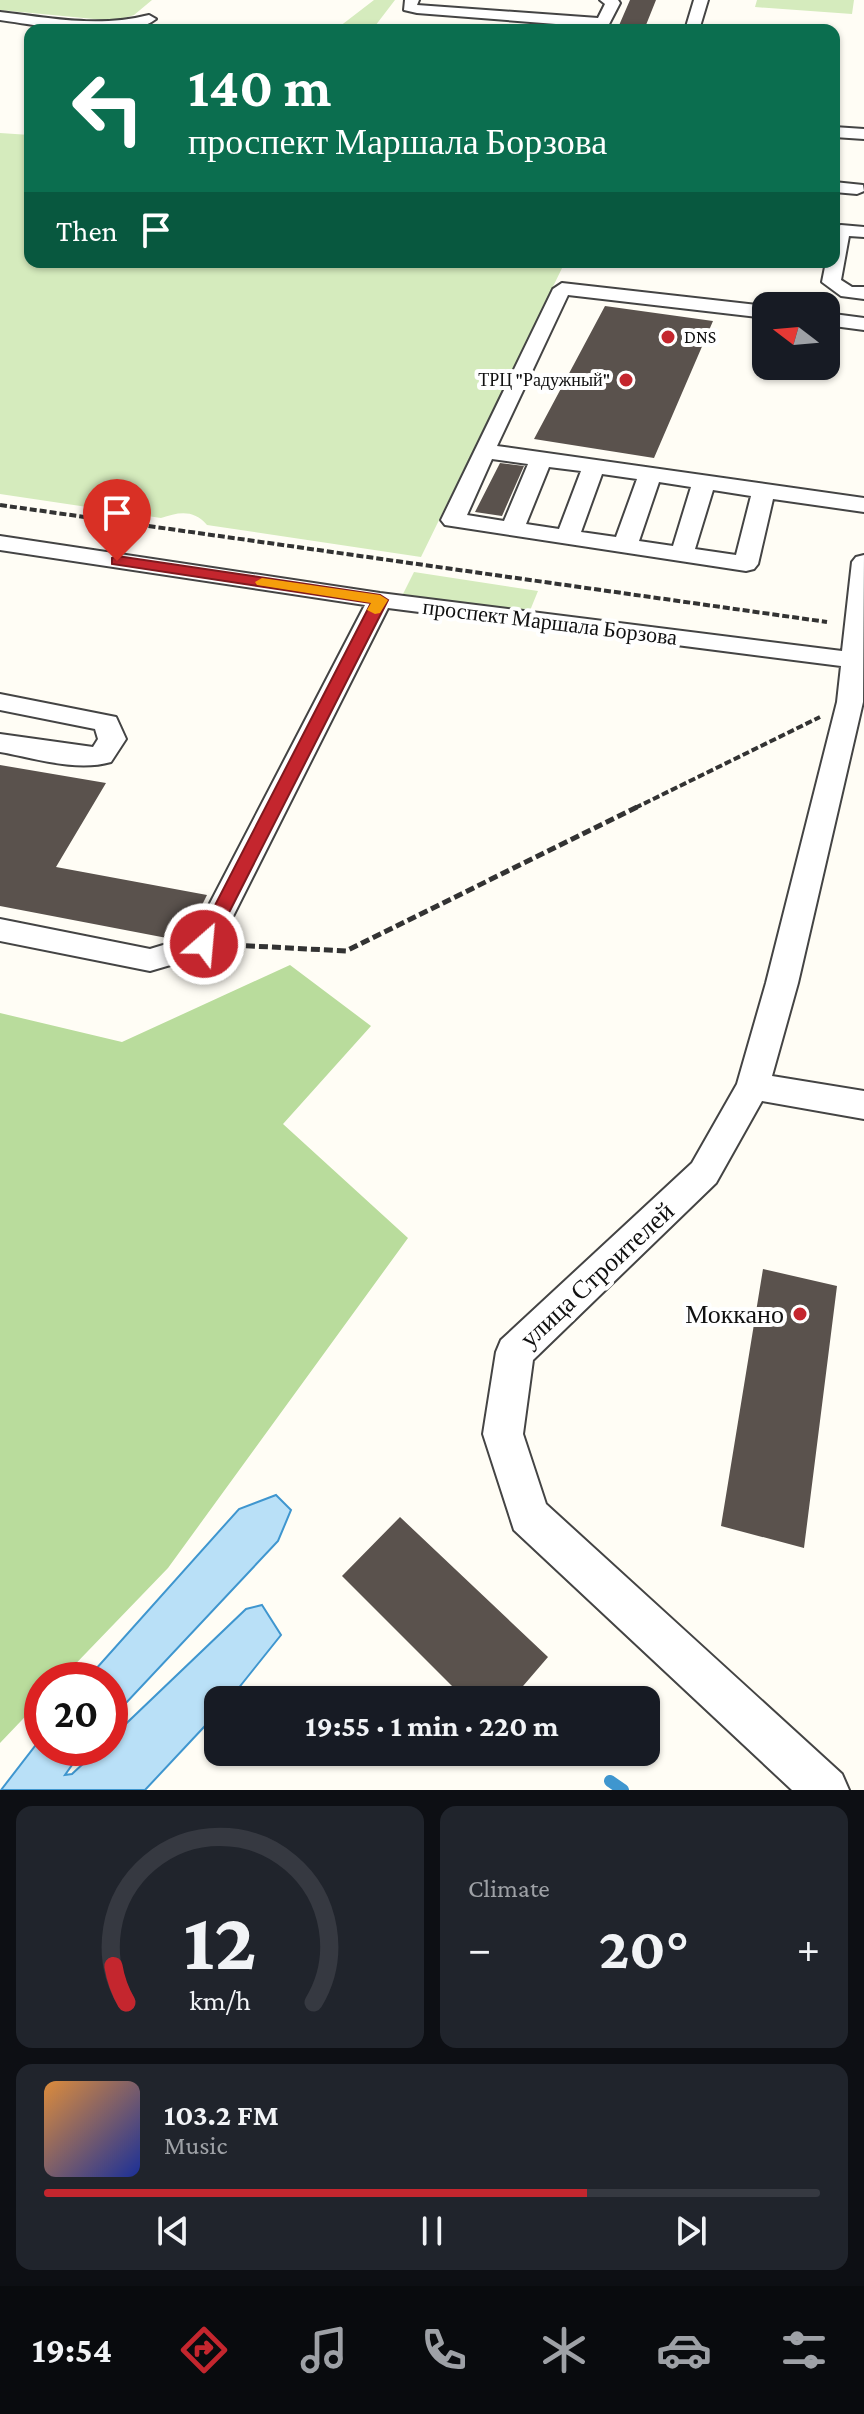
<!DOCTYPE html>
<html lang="en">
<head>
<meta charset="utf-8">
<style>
	:root { --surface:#171b24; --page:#20242c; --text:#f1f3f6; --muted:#9ea1a6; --line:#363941; --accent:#c4262e }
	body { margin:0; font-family:"Crimson Pro",serif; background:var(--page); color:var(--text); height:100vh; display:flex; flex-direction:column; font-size:30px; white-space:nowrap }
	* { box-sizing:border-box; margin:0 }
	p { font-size:26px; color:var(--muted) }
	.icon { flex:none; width:44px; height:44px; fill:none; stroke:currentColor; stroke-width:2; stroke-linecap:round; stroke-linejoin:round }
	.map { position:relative; height:1790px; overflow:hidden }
	.panel { display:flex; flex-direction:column; gap:16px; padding:16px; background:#0d0f14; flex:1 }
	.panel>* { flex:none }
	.guide { position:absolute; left:24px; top:24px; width:816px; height:244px; border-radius:16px; box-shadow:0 2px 6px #0004; background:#0b6e4f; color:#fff; overflow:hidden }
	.needle { width:52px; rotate:286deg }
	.tools { position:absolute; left:752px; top:292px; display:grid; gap:16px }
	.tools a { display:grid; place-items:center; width:88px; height:88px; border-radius:16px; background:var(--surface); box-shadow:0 2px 6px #0004; font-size:40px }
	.speed { position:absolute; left:24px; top:1662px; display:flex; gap:16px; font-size:40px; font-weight:700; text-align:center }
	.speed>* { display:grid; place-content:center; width:104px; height:104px; border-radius:50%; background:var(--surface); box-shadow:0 2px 6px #0004; line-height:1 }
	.speed .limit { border:12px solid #d22; background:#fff; color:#111 }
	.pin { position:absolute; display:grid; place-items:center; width:68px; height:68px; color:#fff; margin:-82px -34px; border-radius:50% 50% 50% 0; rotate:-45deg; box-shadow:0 0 8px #0007 }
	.pin .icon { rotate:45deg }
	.me { position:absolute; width:88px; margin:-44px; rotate:27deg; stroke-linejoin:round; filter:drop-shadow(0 0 6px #0008) }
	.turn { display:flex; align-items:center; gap:28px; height:168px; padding:0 32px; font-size:36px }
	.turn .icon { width:104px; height:104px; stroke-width:2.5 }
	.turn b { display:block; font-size:56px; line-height:68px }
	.then { display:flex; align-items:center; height:76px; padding:0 32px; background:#0003; gap:16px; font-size:30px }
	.big { font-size:60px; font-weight:700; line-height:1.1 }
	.panel .tile { flex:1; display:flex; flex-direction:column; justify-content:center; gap:12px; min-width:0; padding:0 28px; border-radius:16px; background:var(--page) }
	.panel .dial { align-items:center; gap:0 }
	.dial svg { height:208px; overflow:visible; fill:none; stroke:var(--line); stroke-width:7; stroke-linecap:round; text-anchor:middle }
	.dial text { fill:var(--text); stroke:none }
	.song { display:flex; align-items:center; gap:24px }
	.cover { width:96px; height:96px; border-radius:12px; background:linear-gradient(135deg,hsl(30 70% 55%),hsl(230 70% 35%)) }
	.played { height:8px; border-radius:4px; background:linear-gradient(90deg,var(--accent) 70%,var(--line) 70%) }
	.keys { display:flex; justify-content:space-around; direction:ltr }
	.heat { display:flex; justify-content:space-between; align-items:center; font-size:44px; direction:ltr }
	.panel .tiles { flex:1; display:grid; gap:16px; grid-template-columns:1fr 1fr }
	.tile:last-child { grid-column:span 2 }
	.trip { position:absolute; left:204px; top:1686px; width:456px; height:80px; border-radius:16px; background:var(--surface); box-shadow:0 2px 6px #0004; font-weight:700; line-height:80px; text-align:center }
	.menu { display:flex; height:128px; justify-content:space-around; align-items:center; background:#090b0e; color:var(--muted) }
	.menu .icon { width:56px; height:56px }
	.menu .active { color:var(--accent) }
	.menu b { font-size:36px; color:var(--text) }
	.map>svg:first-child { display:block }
</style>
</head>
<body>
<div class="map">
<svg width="864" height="1790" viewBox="0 0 864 1790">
	<rect width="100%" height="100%" fill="#fffdf5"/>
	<path fill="#d5ebbd" d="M 0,0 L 152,0 L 134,15 L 115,21 L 0,10 Z
		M 374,0 L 395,0 L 372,30 L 335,30 Z
		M 757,0 L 854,0 L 852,14 L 755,7 Z
		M 0,133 L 30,135 L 30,262 L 565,262 L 421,557 L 207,525 C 194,509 178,512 161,518 L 0,494 Z
		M 414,572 L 538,591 L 529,613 L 403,594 Z"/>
	<path fill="#b9dc9c" d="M 290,965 L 371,1026 L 283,1124 L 408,1238 L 168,1568 L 60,1680 L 42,1680 L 42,1699 L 0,1743 L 0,1013 L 122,1042 Z"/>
	<path fill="#b9e0f7" stroke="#3f96cf" stroke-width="2" d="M 276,1495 L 291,1510 L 278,1541 L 110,1720 L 110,1680 L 86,1680 L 239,1509 Z
		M 262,1605 L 281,1635 L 229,1700 L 218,1700 L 218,1712 L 145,1790 L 1,1790 L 42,1737 L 42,1748 L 84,1748 L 65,1775 L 72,1774 L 100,1748 L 110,1748 L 110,1739 L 246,1609 Z"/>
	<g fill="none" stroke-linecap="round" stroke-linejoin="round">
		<path stroke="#3f96cf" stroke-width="12" d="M 610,1781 L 623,1790"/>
	</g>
	<path fill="#5a524d" d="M 630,0 L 656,0 L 644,30 L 617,30 Z
		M 605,306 L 713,321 L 654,458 L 534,439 Z
		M 500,463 L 524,466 L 502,516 L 475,512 Z
		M 0,765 L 106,783 L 56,867 L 207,895 L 187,935 L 172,939 L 0,906 Z
		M 763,1269 L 837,1286 L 804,1548 L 721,1526 Z
		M 400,1517 L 548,1657 L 511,1700 L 466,1700 L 342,1576 Z"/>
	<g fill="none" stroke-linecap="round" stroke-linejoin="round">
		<g stroke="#444" stroke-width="4">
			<path id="minor" d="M 405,0 L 419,0 L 417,5 L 598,18 L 605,4 L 600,0 L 618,0 L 620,3 L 606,30 L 592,30 L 594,27 L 417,13 L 404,10 Z
				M 694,0 L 708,0 L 699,30 L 685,30 Z
				M 0,12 C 51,18 98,28 149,15 L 156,19 C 124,44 39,25 0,20 Z
				M 834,127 L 864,129 L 864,139 L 834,137 Z
				M 834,182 L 863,185 L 864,191 L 857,194 L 834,192 Z
				M 841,225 L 864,227 L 864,237 L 849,236 L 841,280 L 852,287 L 864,287 L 864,299 L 841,296 L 822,282 L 826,262 L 834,262 L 834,227 Z
				M 562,283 L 766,306 L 766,318 L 568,295 L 497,446 L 864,498 L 864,512 L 773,499 L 758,564 L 754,569 L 746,571 L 445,525 L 441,520 L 553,289 ZM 492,459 L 528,464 L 504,521 L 467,515 ZM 549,467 L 581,471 L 559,529 L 526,524 ZM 602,474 L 637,479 L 616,537 L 581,532 ZM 659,482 L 691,487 L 673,546 L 639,541 ZM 713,490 L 751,496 L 736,555 L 695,549 Z
				M 826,313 L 864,318 L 864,330 L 826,325 Z
				M 0,536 L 380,593 L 842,651 L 852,562 L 856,557 L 864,555 L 863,702 L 798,983 L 772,1076 L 864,1091 L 864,1119 L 762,1101 L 716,1183 L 533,1360 L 523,1434 L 546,1504 L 842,1774 L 849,1790 L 792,1790 L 514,1530 L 483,1434 L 496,1352 L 501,1340 L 692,1163 L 737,1084 L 766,983 L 837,702 L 841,666 L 388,608 L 215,952 L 150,971 L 0,941 L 0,919 L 150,949 L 193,936 L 365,605 L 0,550 Z
				M 0,694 L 116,717 L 126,739 L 111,762 C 76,772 35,758 0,752 L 0,734 L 93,747 L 98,739 L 95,729 L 0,710 Z"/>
		</g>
		<path stroke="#333" stroke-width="4" stroke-dasharray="7 3" stroke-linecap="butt" d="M 0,505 L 827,622
			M 635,808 L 820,717"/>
		<path stroke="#333" stroke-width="5" stroke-dasharray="9 4" stroke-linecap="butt" d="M 233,945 L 346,951 L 639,806"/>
		<use href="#minor" fill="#fff" fill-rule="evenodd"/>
	</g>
	<path fill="#c4262e" stroke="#7f191e" stroke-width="2" d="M 117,556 L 380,595 L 388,600 L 213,944 L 204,950 L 195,944 L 371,603 L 112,564 L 112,558 Z"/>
	<path fill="#f59e0b" d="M 262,578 L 380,595 L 388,600 L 380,613 L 375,614 L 367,610 L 371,603 L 257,585 L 255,582 Z"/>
	<g fill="#c4262e" stroke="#fff" stroke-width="3">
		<circle cx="668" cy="337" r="8"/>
		<circle cx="626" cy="380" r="8"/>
		<circle cx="800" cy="1314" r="8"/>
	</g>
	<g text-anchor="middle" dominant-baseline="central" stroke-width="8" stroke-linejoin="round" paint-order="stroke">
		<g font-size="18" fill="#111" stroke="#fff" text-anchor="start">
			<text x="684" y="337">DNS</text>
			<text x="610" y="380" text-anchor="end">ТРЦ "Радужный"</text>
		</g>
		<g font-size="22" fill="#111" stroke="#fff">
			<text transform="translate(550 622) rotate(7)">проспект Маршала Борзова</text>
		</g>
		<g font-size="26" fill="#111" stroke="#fff">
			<text transform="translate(597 1275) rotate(-43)">улица Строителей</text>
		</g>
		<g font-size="26" fill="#111" stroke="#fff" text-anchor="end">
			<text x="784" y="1314">Моккано</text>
		</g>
	</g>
</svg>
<div class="tools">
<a><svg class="needle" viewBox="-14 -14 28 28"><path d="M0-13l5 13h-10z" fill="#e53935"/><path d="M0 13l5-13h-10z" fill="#9ea1a6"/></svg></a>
</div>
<div class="speed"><div class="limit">20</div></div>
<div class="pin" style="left:117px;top:561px;background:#d93025"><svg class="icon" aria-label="arrive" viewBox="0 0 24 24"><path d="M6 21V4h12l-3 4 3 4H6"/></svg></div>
<svg class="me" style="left:204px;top:944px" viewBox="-20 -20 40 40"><circle r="17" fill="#c4262e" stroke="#fff" stroke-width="3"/><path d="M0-11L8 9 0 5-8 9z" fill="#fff"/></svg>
<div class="trip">19:55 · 1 min · 220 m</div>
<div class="guide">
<div class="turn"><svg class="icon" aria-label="left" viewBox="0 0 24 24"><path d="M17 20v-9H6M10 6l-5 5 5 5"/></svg><div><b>140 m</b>проспект Маршала Борзова</div></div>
<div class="then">Then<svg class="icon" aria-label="arrive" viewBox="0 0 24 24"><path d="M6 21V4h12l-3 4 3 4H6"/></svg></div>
</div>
</div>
<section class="panel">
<div class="tiles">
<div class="tile dial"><svg viewBox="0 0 100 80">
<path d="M14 69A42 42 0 1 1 86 69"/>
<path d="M14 69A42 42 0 0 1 9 55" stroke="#c4262e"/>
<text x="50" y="56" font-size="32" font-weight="700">12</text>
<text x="50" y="72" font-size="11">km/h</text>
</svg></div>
<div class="tile"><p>Climate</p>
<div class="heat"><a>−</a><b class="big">20°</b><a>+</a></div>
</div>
<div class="tile">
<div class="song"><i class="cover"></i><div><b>103.2 FM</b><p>Music</p></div></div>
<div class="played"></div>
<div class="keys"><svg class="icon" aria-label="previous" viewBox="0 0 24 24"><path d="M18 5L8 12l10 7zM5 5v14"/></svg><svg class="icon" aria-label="pause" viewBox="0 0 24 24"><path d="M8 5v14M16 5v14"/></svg><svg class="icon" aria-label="next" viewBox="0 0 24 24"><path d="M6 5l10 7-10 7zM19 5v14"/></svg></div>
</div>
</div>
</section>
<nav class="menu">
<b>19:54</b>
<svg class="icon active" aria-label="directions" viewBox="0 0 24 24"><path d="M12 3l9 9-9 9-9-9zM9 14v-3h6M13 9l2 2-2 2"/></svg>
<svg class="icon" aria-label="music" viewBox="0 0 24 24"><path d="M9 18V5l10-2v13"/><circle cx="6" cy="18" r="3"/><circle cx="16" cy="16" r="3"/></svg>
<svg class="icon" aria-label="phone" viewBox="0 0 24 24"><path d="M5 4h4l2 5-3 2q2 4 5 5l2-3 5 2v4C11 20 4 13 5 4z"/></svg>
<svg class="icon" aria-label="climate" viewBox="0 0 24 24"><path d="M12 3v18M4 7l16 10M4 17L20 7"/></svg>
<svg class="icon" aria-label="car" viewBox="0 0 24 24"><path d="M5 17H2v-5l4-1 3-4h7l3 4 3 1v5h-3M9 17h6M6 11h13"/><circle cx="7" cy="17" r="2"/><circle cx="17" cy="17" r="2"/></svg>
<svg class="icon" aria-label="filters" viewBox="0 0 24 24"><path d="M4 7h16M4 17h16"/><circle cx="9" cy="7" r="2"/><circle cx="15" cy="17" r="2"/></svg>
</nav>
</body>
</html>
